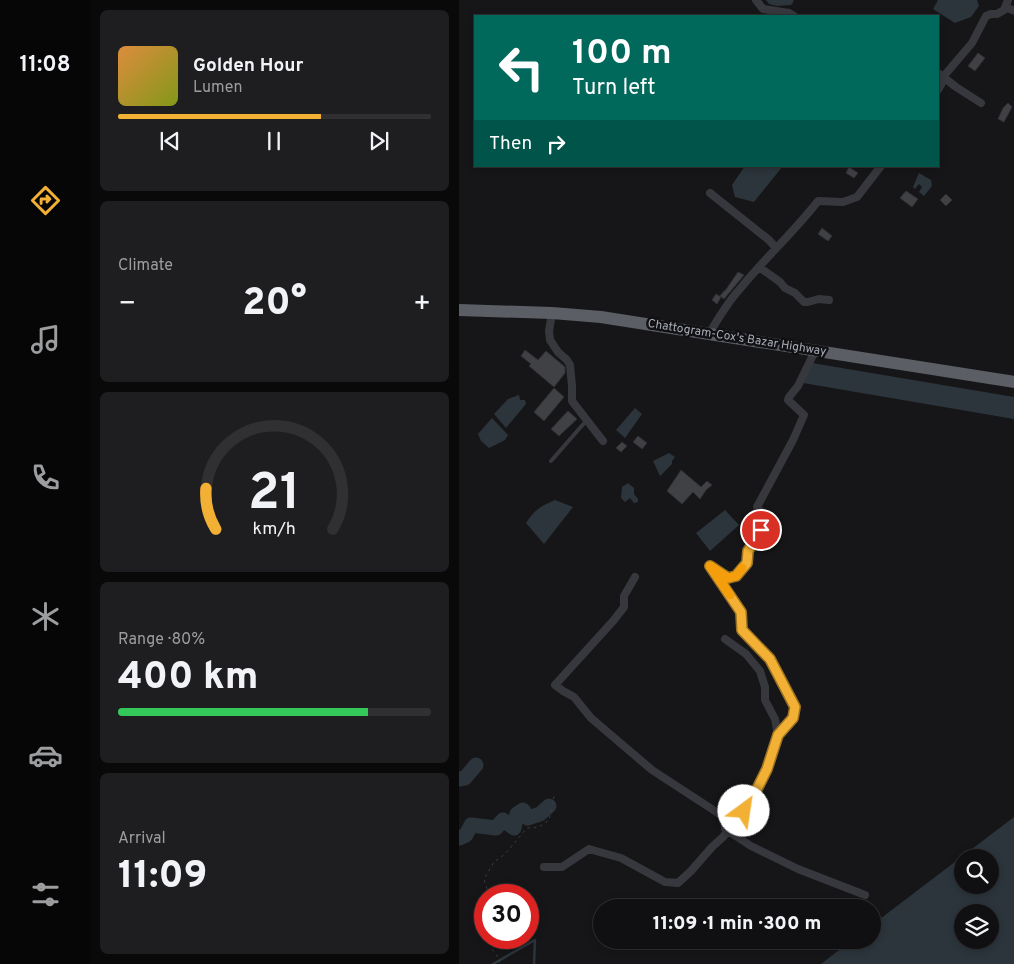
<!DOCTYPE html>
<html lang="en">
<head>
<meta charset="utf-8">
<style>
	:root { --surface:#101012; --page:#1e1e20; --text:#f1f3f6; --muted:#9c9d9f; --line:#303032; --accent:#f2b134 }
	body { margin:0; font-family:Overpass,sans-serif; background:var(--page); color:var(--text); height:100vh; display:flex; flex-direction:column; font-size:19px; white-space:nowrap }
	* { box-sizing:border-box; margin:0 }
	p { font-size:16px; color:var(--muted) }
	.icon { flex:none; width:28px; height:28px; fill:none; stroke:currentColor; stroke-width:2; stroke-linecap:round; stroke-linejoin:round }
	.map { position:relative; flex:1; overflow:hidden }
	.details { display:flex; flex-direction:column; gap:10px; padding:10px; background:#09090a; width:369px }
	.details>* { flex:none }
	.top-card { position:absolute; left:15px; top:15px; width:465px; height:152px; border-radius:0px; box-shadow:0 2px 8px #0003,0 0 0 1px var(--line); background:#00695c; color:#fff; overflow:hidden }
	.buttons { position:absolute; left:495px; top:849px; display:grid; gap:10px }
	.buttons a { display:grid; place-items:center; width:45px; height:45px; border-radius:50%; background:var(--surface); box-shadow:0 2px 8px #0003,0 0 0 1px var(--line); font-size:25px }
	.speed { position:absolute; left:15px; top:884px; display:flex; gap:10px; font-size:25px; font-weight:700; text-align:center }
	.speed>* { display:grid; place-content:center; width:65px; height:65px; border-radius:50%; background:var(--surface); box-shadow:0 2px 8px #0003,0 0 0 1px var(--line); line-height:1 }
	.speed .limit { border:8px solid #d22; background:#fff; color:#111 }
	.pin { position:absolute; display:grid; place-items:center; width:42px; height:42px; color:#fff; margin:-21px; border:2px solid #fff; border-radius:50%; box-shadow:0 1px 5px #0007 }
	.me { position:absolute; width:55px; margin:-28px; rotate:31deg; stroke-linejoin:round; filter:drop-shadow(0 0 4px #0008) }
	.turn { display:flex; align-items:center; gap:18px; height:105px; padding:0 15px; font-size:22px }
	.turn .icon { width:65px; height:65px; stroke-width:2.5 }
	.turn b { display:block; font-size:35px; line-height:42px }
	.then { display:flex; align-items:center; height:48px; padding:0 15px; background:#0003; gap:10px; font-size:19px }
	.big { font-size:38px; font-weight:800; line-height:1.1 }
	.details .widget { flex:1; display:flex; flex-direction:column; justify-content:center; gap:8px; min-width:0; padding:0 18px; border-radius:8px; background:var(--page) }
	.details .dial { align-items:center; gap:0 }
	.dial svg { height:130px; overflow:visible; fill:none; stroke:var(--line); stroke-width:7; stroke-linecap:round; text-anchor:middle }
	.dial text { fill:var(--text); stroke:none }
	.song { display:flex; align-items:center; gap:15px }
	.cover { width:60px; height:60px; border-radius:8px; background:linear-gradient(135deg,hsl(30 70% 55%),hsl(70 70% 35%)) }
	.played { height:5px; border-radius:2px; background:linear-gradient(90deg,var(--accent) 65%,var(--line) 65%) }
	.keys { display:flex; justify-content:space-around; direction:ltr }
	.heat { display:flex; justify-content:space-between; align-items:center; font-size:28px; direction:ltr }
	.charge { height:8px; border-radius:4px; background:linear-gradient(90deg,#34c759 80%,var(--line) 0) }
	.trip { position:absolute; left:134px; top:899px; width:288px; height:50px; border-radius:25px; background:var(--surface); box-shadow:0 2px 8px #0003,0 0 0 1px var(--line); font-weight:800; line-height:50px; text-align:center }
	main { display:flex; flex:1; min-height:0 }
	.dock { display:flex; flex-direction:column; width:90px; justify-content:space-around; align-items:center; background:#060607; color:var(--muted) }
	.dock .icon { width:35px; height:35px }
	.dock .current { color:var(--accent) }
	.dock b { font-size:22px; color:var(--text) }
	.map>svg:first-child { display:block }
</style>
</head>
<body>
<main>
<nav class="dock">
<b>11:08</b>
<svg class="icon current" aria-label="directions" viewBox="0 0 24 24"><path d="M12 3l9 9-9 9-9-9zM9 14v-3h6M13 9l2 2-2 2"/></svg>
<svg class="icon" aria-label="music" viewBox="0 0 24 24"><path d="M9 18V5l10-2v13"/><circle cx="6" cy="18" r="3"/><circle cx="16" cy="16" r="3"/></svg>
<svg class="icon" aria-label="phone" viewBox="0 0 24 24"><path d="M5 4h4l2 5-3 2q2 4 5 5l2-3 5 2v4C11 20 4 13 5 4z"/></svg>
<svg class="icon" aria-label="climate" viewBox="0 0 24 24"><path d="M12 3v18M4 7l16 10M4 17L20 7"/></svg>
<svg class="icon" aria-label="car" viewBox="0 0 24 24"><path d="M5 17H2v-5l4-1 3-4h7l3 4 3 1v5h-3M9 17h6M6 11h13"/><circle cx="7" cy="17" r="2"/><circle cx="17" cy="17" r="2"/></svg>
<svg class="icon" aria-label="filters" viewBox="0 0 24 24"><path d="M4 7h16M4 17h16"/><circle cx="9" cy="7" r="2"/><circle cx="15" cy="17" r="2"/></svg>
</nav>
<section class="details">
<div class="widget">
<div class="song"><i class="cover"></i><div><b>Golden Hour</b><p>Lumen</p></div></div>
<div class="played"></div>
<div class="keys"><svg class="icon" aria-label="previous" viewBox="0 0 24 24"><path d="M18 5L8 12l10 7zM5 5v14"/></svg><svg class="icon" aria-label="pause" viewBox="0 0 24 24"><path d="M8 5v14M16 5v14"/></svg><svg class="icon" aria-label="next" viewBox="0 0 24 24"><path d="M6 5l10 7-10 7zM19 5v14"/></svg></div>
</div>
<div class="widget"><p>Climate</p>
<div class="heat"><a>−</a><b class="big">20°</b><a>+</a></div>
</div>
<div class="widget dial"><svg viewBox="0 0 100 80">
<path d="M14 69A42 42 0 1 1 86 69"/>
<path d="M14 69A42 42 0 0 1 8 44" stroke="#f2b134"/>
<text x="50" y="56" font-size="32" font-weight="700">21</text>
<text x="50" y="72" font-size="11">km/h</text>
</svg></div>
<div class="widget"><p>Range · 80%</p><b class="big">400 km</b><div class="charge"></div></div>
<div class="widget"><p>Arrival</p><b class="big">11:09</b></div>
</section>
<div class="map">
<svg width="556" height="964" viewBox="0 0 556 964">
	<rect width="100%" height="100%" fill="#161618"/>
	<path fill="#2c353c" fill-rule="evenodd" d="M 307,0 L 334,0 L 335,1 L 332,5 L 318,6 L 310,4 Z
		M 479,0 L 518,0 L 520,6 L 512,17 L 496,23 L 474,9 Z
		M 286,166 L 324,166 L 295,202 L 276,197 L 273,185 Z
		M 460,173 L 472,180 L 473,186 L 465,196 L 460,192 L 463,187 L 460,184 L 456,189 L 454,187 Z
		M 353,363 L 555,397 L 555,419 L 344,383 Z
		M 60,395 L 61,400 L 66,400 L 67,404 L 47,428 L 35,414 L 49,399 Z
		M 176,408 L 183,414 L 166,438 L 157,430 Z
		M 33,418 L 49,435 L 46,440 L 30,448 L 22,441 L 19,434 Z
		M 210,453 L 216,457 L 213,461 L 213,464 L 201,476 L 194,461 Z
		M 169,483 L 175,488 L 175,494 L 179,499 L 179,502 L 175,503 L 171,498 L 166,502 L 162,498 L 163,487 Z
		M 96,500 L 114,507 L 85,544 L 67,523 C 74,511 83,505 96,500 Z
		M 266,510 L 280,525 L 251,551 L 237,533 Z
		M 555,817 L 555,964 L 362,964 L 393,940 L 412,940 L 413,925 ZM 504,858 L 531,858 L 531,885 L 504,885 ZM 504,912 L 531,912 L 531,940 L 504,940 Z"/>
	<g fill="none" stroke-linecap="round" stroke-linejoin="round">
		<path stroke="#2c353c" stroke-width="2.5" d="M 34,964 L 76,940 L 75,964"/>
		<path stroke="#2c353c" stroke-width="15" d="M 0,779 L 6,778 L 17,765
			M 0,838 L 7,835 L 12,825 L 37,828 L 44,820 L 55,828 L 58,814 L 64,810 L 69,818 L 81,814 L 90,806"/>
	</g>
	<path fill="#404145" stroke="#303034" d="M 519,53 L 526,58 L 516,71 L 509,66 Z
		M 549,103 L 553,107 L 545,122 L 539,119 L 544,108 Z
		M 390,167 L 399,173 L 395,178 L 387,173 Z
		M 447,191 L 459,199 L 453,207 L 441,198 Z
		M 487,194 L 493,200 L 487,206 L 481,200 Z
		M 363,228 L 373,236 L 369,241 L 359,234 Z
		M 279,272 L 285,275 L 265,299 L 261,296 L 265,291 L 266,291 Z
		M 257,294 L 262,297 L 258,304 L 253,300 Z
		M 66,350 L 79,360 L 87,351 L 106,367 L 106,373 L 95,387 L 70,366 L 72,364 L 62,356 Z
		M 95,388 L 105,397 L 85,421 L 75,412 Z
		M 109,411 L 118,419 L 100,436 L 92,429 Z
		M 179,436 L 188,443 L 183,449 L 174,442 Z
		M 163,442 L 168,446 L 162,452 L 157,448 Z
		M 222,470 L 242,487 L 248,481 L 253,485 L 247,490 L 241,499 L 234,492 L 223,504 L 208,491 Z"/>
	<g fill="none" stroke-linecap="round" stroke-linejoin="round">
		<path stroke="#3d3f44" stroke-width="1" stroke-dasharray="2.5 4" stroke-linecap="butt" d="M 30,895 L 25,879 L 35,862 L 46,854 L 68,828 L 80,827 L 90,820 L 95,796
			M 37,938 L 32,948 L 41,960 L 40,964"/>
		<path stroke="#37383d" stroke-width="4" d="M 92,461 L 127,421"/>
		<path stroke="#37383d" stroke-width="8" d="M 297,0 L 304,9 L 330,13 L 335,16
			M 546,7 L 556,11
			M 479,73 L 497,87 L 522,103
			M 479,90 L 482,85 L 484,77 L 513,43 L 527,16 L 532,14 L 538,14 L 545,10 L 549,0
			M 251,193 L 310,240 L 317,248
			M 300,267 L 321,282 L 326,288 L 336,293 L 345,302 L 349,302 L 360,299 L 370,300
			M 93,313 L 90,331 L 91,340 L 99,352 L 108,360 L 111,365 L 113,386 L 113,401 L 144,441
			M 250,334 C 259,319 268,303 280,290 C 305,259 335,232 359,201 L 384,202 L 398,197 L 422,166
			M 251,566 L 269,578 L 277,576 L 288,563 L 289,551 L 309,519 L 298,507 L 334,440 L 345,415 L 329,400 L 330,397 L 339,386 L 356,351
			M 254,570 L 283,612 L 283,630 L 311,659 L 336,707 L 334,718 L 319,735
			M 176,577 L 165,596 L 165,607 L 155,620 L 96,685 L 104,691 L 115,697 L 132,718 L 193,770 L 265,817 L 266,829 L 292,846 L 339,869 L 406,895
			M 85,867 L 103,867 L 130,849 L 162,858 L 206,882 L 219,883 L 232,871 L 253,847 L 264,837 L 292,801 L 308,769 L 319,735 L 316,719 L 306,700 L 306,687 L 301,671 L 287,654 L 266,639"/>
		<path stroke="#5b5e65" stroke-width="12" d="M 0,310 L 93,313 L 142,317 L 556,382"/>
	</g>
	<g fill="none" stroke-linecap="round" stroke-linejoin="round">
		<g stroke="#9d7322" stroke-width="12">
			<path id="route" d="M 285,811 L 292,801 L 308,769 L 319,735 L 334,718 L 336,707 L 311,659 L 283,630 L 282,612 L 251,566 L 269,578 L 277,576 L 288,563 L 289,551 L 302,530"/>
		</g>
		<use href="#route" stroke="#f2b134" stroke-width="9"/>
		<path stroke="#f59e0b" stroke-width="9" d="M 271,595 L 251,566 L 269,578 L 277,576 L 283,568"/>
	</g>
	<g text-anchor="middle" dominant-baseline="central" stroke-width="5" stroke-linejoin="round" paint-order="stroke">
		<g font-size="12" fill="#a8adb8" stroke="#111113">
			<text transform="translate(278 338) rotate(9)">Chattogram-Cox's Bazar Highway</text>
		</g>
	</g>
</svg>
<div class="buttons">
<a><svg class="icon" aria-label="search" viewBox="0 0 24 24"><circle cx="10" cy="10" r="6"/><path d="M15 15l6 6"/></svg></a>
<a><svg class="icon" aria-label="layers" viewBox="0 0 24 24"><path d="M12 4l9 5-9 5-9-5zM3 14l9 5 9-5"/></svg></a>
</div>
<div class="speed"><div class="limit">30</div></div>
<div class="pin" style="left:302px;top:530px;background:#d93025"><svg class="icon" aria-label="arrive" viewBox="0 0 24 24"><path d="M6 21V4h12l-3 4 3 4H6"/></svg></div>
<svg class="me" style="left:285px;top:811px" viewBox="-20 -20 40 40"><circle r="19" fill="#fff"/><path d="M0-13L10 11 0 6-10 11z" fill="#f2b134"/></svg>
<div class="trip">11:09 · 1 min · 300 m</div>
<div class="top-card">
<div class="turn"><svg class="icon" aria-label="left" viewBox="0 0 24 24"><path d="M17 20v-9H6M10 6l-5 5 5 5"/></svg><div><b>100 m</b>Turn left</div></div>
<div class="then">Then<svg class="icon" aria-label="right" viewBox="0 0 24 24"><path d="M7 20v-9h11M14 6l5 5-5 5"/></svg></div>
</div>
</div>
</main>
</body>
</html>
